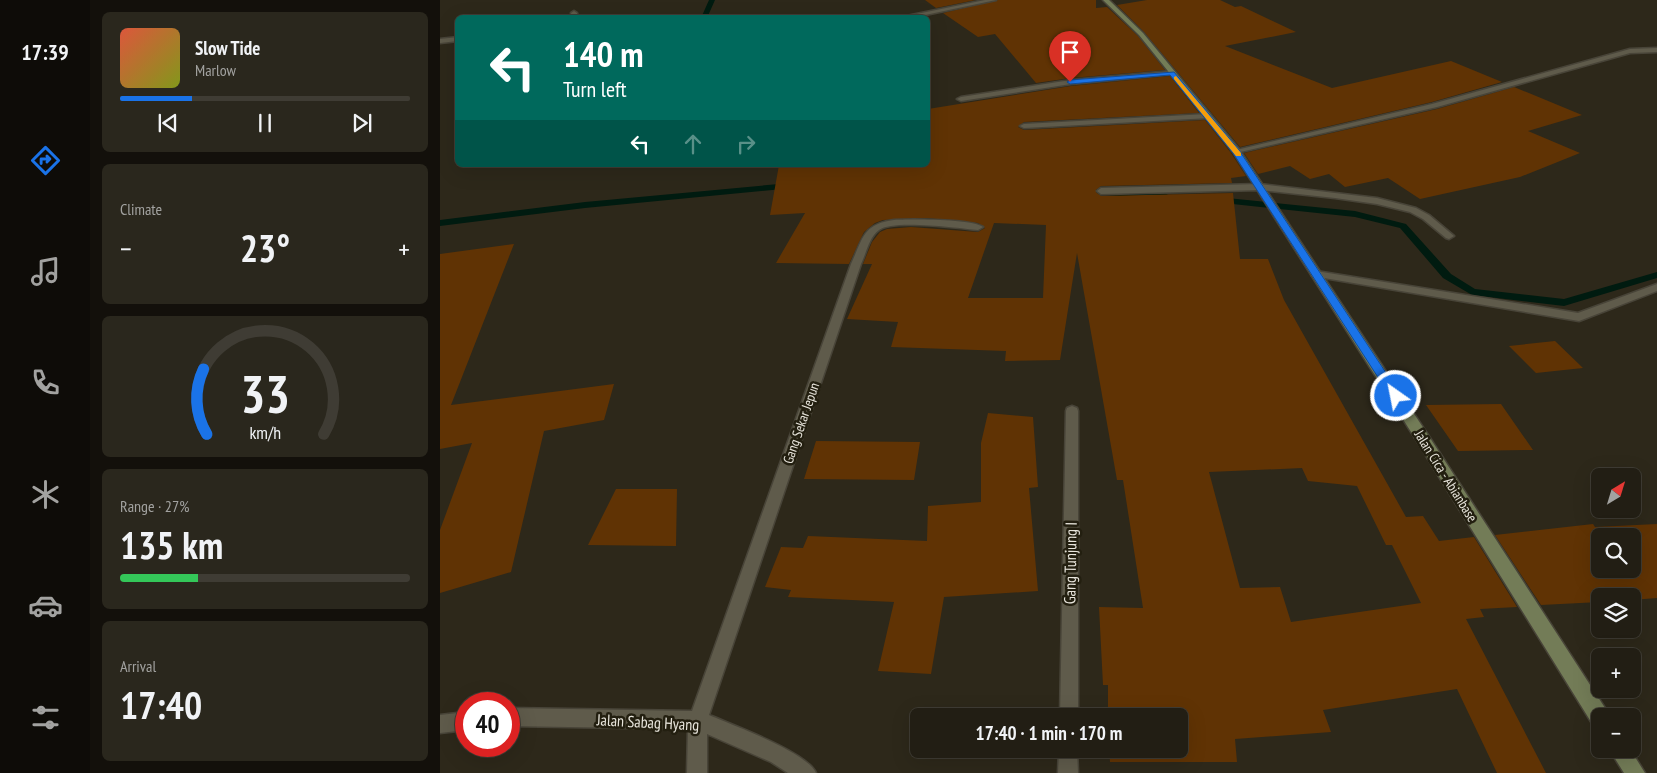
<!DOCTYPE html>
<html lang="en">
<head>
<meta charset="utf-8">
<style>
	:root { --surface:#221e14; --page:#2a271d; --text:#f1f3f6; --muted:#a2a2a0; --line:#3f3c34; --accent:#1a73e8 }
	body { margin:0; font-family:"PT Sans Narrow",sans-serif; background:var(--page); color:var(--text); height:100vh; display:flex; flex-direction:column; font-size:19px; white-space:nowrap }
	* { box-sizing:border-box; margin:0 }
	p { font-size:16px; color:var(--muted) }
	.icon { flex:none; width:28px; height:28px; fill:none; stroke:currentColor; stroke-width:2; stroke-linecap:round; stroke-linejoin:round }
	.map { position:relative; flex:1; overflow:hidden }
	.drawer { display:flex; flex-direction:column; gap:12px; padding:12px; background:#13100b; width:350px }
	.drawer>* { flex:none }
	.top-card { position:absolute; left:15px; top:15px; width:475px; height:152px; border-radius:8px; box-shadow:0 5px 20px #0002,0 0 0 1px var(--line); background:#00695c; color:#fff; overflow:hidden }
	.needle { width:32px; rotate:38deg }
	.tools { position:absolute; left:1151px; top:468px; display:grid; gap:10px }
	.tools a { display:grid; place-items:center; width:50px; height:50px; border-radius:8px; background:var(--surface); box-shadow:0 5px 20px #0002,0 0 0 1px var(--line); font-size:25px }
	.speed { position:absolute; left:15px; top:692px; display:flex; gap:10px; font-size:25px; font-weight:700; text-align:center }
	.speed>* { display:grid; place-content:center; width:65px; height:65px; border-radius:50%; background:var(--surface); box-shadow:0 5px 20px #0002,0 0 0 1px var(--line); line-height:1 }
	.speed .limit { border:8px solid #d22; background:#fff; color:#111 }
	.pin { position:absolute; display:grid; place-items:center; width:42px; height:42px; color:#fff; margin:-51px -21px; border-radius:50% 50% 50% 0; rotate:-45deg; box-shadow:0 0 5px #0007 }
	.pin .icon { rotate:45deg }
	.me { position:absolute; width:55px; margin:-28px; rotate:327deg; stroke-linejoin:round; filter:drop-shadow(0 0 4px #0008) }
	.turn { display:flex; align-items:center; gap:18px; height:105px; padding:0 25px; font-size:22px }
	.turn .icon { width:65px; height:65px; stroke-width:2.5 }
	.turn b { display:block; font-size:35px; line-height:42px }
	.lanes { display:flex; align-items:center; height:48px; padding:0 25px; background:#0003; justify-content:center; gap:25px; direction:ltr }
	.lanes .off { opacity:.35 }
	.big { font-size:38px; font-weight:800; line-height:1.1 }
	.drawer .widget { flex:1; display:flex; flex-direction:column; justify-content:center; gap:8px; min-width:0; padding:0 18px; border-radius:8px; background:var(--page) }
	.drawer .dial { align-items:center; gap:0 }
	.dial svg { height:130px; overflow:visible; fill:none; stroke:var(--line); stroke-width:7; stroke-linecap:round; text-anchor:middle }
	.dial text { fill:var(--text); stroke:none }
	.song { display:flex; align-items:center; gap:15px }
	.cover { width:60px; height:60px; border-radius:8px; background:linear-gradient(135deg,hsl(10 70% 55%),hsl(70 70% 35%)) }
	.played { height:5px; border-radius:2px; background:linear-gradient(90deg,var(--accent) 25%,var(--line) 25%) }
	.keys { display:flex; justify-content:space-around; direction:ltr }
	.heat { display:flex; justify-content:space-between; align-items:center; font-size:28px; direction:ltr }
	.charge { height:8px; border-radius:4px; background:linear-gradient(90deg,#34c759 27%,var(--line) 0) }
	.trip { position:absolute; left:470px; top:708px; width:278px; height:50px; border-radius:8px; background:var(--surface); box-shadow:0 5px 20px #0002,0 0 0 1px var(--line); font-weight:800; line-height:50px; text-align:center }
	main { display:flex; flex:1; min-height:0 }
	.menu { display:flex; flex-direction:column; width:90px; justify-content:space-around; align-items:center; background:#0e0c08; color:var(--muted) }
	.menu .icon { width:35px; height:35px }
	.menu .active { color:var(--accent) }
	.menu b { font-size:22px; color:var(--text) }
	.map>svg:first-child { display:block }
</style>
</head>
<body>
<main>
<nav class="menu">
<b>17:39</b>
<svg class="icon active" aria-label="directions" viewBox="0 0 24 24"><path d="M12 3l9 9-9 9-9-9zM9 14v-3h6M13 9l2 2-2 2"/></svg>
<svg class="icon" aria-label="music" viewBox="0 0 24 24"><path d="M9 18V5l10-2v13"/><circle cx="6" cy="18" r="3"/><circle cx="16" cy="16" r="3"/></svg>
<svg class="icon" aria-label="phone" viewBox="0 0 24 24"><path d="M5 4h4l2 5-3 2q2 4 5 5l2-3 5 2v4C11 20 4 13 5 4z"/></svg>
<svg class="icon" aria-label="climate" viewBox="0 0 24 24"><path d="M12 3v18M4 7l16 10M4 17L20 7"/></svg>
<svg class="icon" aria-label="car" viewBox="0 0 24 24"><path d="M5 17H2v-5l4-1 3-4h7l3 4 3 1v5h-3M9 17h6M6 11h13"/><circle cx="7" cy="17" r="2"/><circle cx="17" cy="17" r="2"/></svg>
<svg class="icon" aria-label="filters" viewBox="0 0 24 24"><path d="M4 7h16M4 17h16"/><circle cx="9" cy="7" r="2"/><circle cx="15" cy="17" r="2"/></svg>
</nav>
<section class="drawer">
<div class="widget">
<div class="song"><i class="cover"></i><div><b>Slow Tide</b><p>Marlow</p></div></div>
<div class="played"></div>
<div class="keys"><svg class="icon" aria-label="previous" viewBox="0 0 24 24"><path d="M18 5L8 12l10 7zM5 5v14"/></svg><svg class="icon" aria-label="pause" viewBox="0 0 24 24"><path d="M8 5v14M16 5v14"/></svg><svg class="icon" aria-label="next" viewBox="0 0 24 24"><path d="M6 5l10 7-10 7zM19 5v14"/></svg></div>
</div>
<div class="widget"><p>Climate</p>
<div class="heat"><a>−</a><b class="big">23°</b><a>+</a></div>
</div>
<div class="widget dial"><svg viewBox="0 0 100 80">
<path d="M14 69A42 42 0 1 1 86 69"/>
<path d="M14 69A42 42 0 0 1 12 29" stroke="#1a73e8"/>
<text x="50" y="56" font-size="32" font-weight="700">33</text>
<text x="50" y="72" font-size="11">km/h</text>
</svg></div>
<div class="widget"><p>Range · 27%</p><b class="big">135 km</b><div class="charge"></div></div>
<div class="widget"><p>Arrival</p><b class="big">17:40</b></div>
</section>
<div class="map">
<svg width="1217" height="773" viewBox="0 0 1217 773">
	<rect width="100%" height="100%" fill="#2d281a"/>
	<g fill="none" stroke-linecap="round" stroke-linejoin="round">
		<path fill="#001b10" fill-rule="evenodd" d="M 269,0 L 275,0 L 267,18 L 261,18 Z
			M 350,183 L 354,186 L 353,188 L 145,208 L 0,226 L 0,220 L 145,202 Z
			M 640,188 L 725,193 L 730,196 L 725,199 L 637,193 L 637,189 Z
			M 777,197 L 915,211 L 966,224 L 1011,274 L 1035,289 L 1124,299 L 1217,272 L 1217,278 L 1124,306 L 1032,295 L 1003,278 L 960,228 L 915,217 L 774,202 L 772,200 Z"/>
	</g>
	<path fill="#603304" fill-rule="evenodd" d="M 485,0 L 536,0 L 496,8 Z
		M 558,0 L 656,0 L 656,8 L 667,7 L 698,36 L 725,70 L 631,78 L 596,83 L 555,34 L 538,37 L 503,13 Z
		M 707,0 L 780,0 L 795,7 L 801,6 L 856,32 L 785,46 L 892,88 L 1011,61 L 1062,82 L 992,102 L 800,147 L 704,32 L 677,5 Z
		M 730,76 L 759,113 L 584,122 L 578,127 L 584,130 L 765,120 L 791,153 L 806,176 L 791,178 L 792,183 L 661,186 L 656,190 L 656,192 L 661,196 L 793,193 L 800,259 L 828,259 L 844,300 L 966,517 L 983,516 L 999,541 L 1034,537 L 1077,607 L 1040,609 L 1044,617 L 1026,619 L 1106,773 L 1057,773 L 1017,689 L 883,710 L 891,732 L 795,739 L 797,762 L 670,762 L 669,749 L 739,749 L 739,716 L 668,716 L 668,685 L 663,685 L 659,607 L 703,608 L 683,480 L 677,480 L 637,253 L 620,360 L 565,361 L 566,351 L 451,347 L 458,322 L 407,319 L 432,264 L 423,264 L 432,242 L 440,232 L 447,229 L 471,227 L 538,232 L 545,228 L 538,223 L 487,218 L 443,220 L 435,223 L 424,232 L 409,264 L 336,263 L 365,213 L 330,215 L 339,165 L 488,165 L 488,109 L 631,86 ZM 554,223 L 606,225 L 603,298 L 528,298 ZM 862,468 L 868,481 L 917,486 L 946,545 L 952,545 L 981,603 L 851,622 L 840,587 L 800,588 L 769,472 Z
		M 1074,87 L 1142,115 L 1088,131 L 1140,153 L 1080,177 L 980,199 L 948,178 L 905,187 L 889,174 L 870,179 L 850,166 L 818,174 L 804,153 L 997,109 Z
		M 74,244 L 11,405 L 174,384 L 164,420 L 104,431 L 71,572 L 0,593 L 0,530 L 32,443 L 0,449 L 0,254 Z
		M 1115,341 L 1143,368 L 1096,373 L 1069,346 Z
		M 1061,404 L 1093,450 L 1018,451 L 986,405 Z
		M 548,413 L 593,417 L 598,487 L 589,488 L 598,591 L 504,597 L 491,674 L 438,671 L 454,602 L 348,597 L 351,590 L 325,587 L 341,547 L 363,548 L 368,536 L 487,541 L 488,506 L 541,502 L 541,443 Z
		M 376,441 L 480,442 L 474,480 L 364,479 Z
		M 176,489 L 237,489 L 236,546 L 148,545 Z
		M 1153,524 L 1155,527 L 1217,524 L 1217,598 L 1192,600 L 1192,596 L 1160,596 L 1160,602 L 1101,605 L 1055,535 ZM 1160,536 L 1192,536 L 1192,569 L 1160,569 Z"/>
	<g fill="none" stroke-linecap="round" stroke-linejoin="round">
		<g stroke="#484438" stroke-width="3">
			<path id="street" d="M 545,0 L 556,0 L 471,18 L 457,18 Z
				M 134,11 L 137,13 L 138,18 L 132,18 L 131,13 Z
				M 18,37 L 18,41 L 0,43 L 0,39 Z
				M 1217,48 L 1217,52 L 1190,53 L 997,107 L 796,153 L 792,151 L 992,104 L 1190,49 Z
				M 732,71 L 734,72 L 734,74 L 631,84 L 521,101 L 517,99 L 521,97 L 631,80 Z
				M 767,114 L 770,114 L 770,118 L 584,128 L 580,126 L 584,124 Z
				M 820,184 L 937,198 L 976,208 L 989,215 L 1014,236 L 1009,239 L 1006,238 L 983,219 L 970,212 L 937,204 L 895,198 L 820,190 L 661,194 L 657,191 L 661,188 Z
				M 454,220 C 470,219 533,219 543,227 L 538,230 C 519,228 452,219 439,230 C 429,237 426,254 421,264 L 269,715 C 292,725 367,752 376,773 L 348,773 L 331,762 L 267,734 L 267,773 L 247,773 L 248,729 L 69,726 L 69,708 L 252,711 L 411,264 C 423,238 423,224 454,220 Z
				M 876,271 L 1138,313 L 1217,284 L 1217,291 L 1139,321 L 872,276 L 871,274 Z
				M 632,406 L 637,408 L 638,411 L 638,716 L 620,716 L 626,411 L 627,408 Z
				M 26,712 L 26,730 L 0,733 L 0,715 Z
				M 619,749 L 637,749 L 638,773 L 618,773 Z"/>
		</g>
		<g stroke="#484438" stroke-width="3">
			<path id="secondary" d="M 663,0 L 669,0 L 703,33 L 799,149 L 990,438 L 1167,711 L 1169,716 L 1160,716 L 1160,727 L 1153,725 L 980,446 L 793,152 L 699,35 Z
				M 1169,749 L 1190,749 L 1205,773 L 1184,773 Z"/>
		</g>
		<use href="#street" fill="#5f5b4b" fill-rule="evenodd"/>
		<use href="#secondary" fill="#737c57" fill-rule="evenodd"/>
	</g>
	<path fill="#1a73e8" stroke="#114b97" d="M 734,72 L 799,150 L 960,394 L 961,396 L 960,399 L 952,399 L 793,153 L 730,75 L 630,84 L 627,82 L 630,80 Z"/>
	<path fill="#f59e0b" d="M 736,76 L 801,153 L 801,156 L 796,156 L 734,79 L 734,77 Z"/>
	<g text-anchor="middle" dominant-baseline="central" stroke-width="5" stroke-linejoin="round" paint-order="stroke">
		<g font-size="14" fill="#e8e5dc" stroke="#231f10">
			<text transform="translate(361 423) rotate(-71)">Gang Sekar Jepun</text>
			<text transform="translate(1006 476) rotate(58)">Jalan Cica - Abianbase</text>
		</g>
		<g font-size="16" fill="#e8e5dc" stroke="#231f10">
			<text transform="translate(630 563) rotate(-89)">Gang Tunjung I</text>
			<text transform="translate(208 722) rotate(3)">Jalan Sabag Hyang</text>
		</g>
	</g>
</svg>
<div class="tools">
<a><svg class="needle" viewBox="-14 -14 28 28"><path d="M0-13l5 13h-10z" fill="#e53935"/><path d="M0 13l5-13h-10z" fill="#a2a2a0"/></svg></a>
<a><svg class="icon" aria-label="search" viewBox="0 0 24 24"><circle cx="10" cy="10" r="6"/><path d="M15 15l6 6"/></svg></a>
<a><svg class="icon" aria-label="layers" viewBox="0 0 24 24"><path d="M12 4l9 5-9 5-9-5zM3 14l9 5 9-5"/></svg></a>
<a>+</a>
<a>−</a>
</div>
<div class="speed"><div class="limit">40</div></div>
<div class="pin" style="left:630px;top:82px;background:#d93025"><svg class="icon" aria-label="arrive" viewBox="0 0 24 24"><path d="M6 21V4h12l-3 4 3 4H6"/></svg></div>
<svg class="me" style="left:956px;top:396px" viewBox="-20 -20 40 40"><circle r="17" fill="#1a73e8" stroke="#fff" stroke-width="3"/><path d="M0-11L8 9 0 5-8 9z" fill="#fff"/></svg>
<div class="trip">17:40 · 1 min · 170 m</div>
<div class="top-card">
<div class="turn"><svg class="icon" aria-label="left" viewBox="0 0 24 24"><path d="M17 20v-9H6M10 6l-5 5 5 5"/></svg><div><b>140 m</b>Turn left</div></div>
<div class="lanes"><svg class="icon" aria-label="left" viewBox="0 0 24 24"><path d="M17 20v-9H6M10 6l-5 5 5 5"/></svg><svg class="icon off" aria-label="ahead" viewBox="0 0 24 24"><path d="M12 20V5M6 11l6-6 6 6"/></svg><svg class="icon off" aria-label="right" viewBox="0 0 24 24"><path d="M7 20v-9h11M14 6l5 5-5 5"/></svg></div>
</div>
</div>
</main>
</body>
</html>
